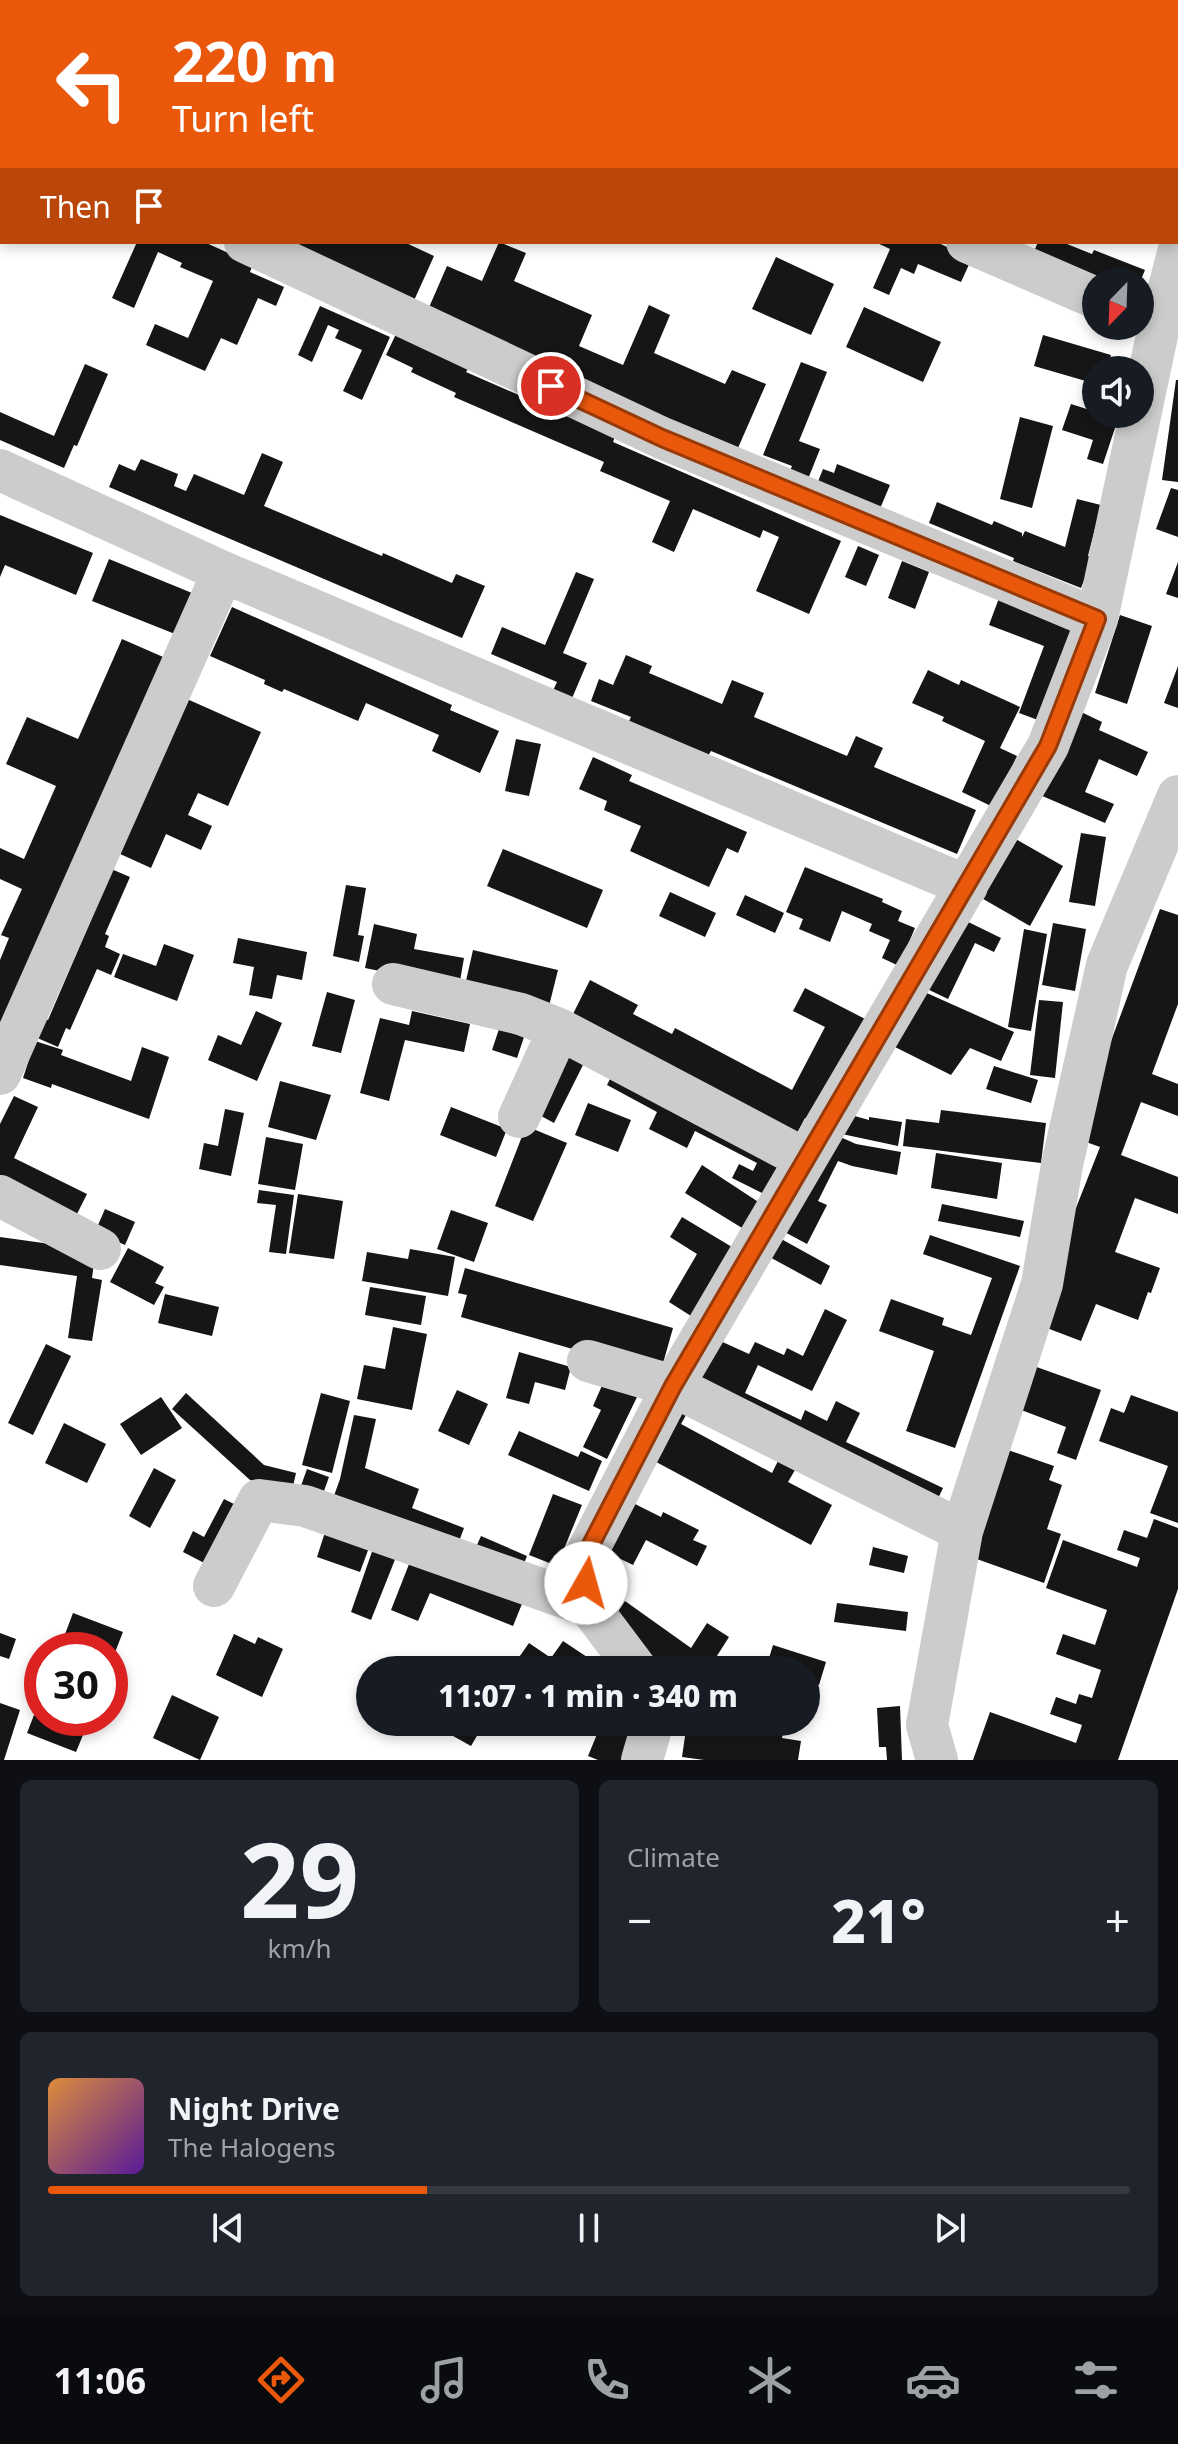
<!DOCTYPE html>
<html lang="en">
<head>
<meta charset="utf-8">
<style>
	:root { --surface:#171b24; --page:#20242c; --text:#f1f3f6; --muted:#9ea1a6; --line:#363941; --accent:#ea580c }
	body { margin:0; font-family:"Noto Sans",sans-serif; background:var(--page); color:var(--text); height:100vh; display:flex; flex-direction:column; font-size:30px; white-space:nowrap }
	* { box-sizing:border-box; margin:0 }
	p { font-size:26px; color:var(--muted) }
	.icon { flex:none; width:44px; height:44px; fill:none; stroke:currentColor; stroke-width:2; stroke-linecap:round; stroke-linejoin:round }
	.map { position:relative; height:1760px; overflow:hidden }
	.drawer { display:flex; flex-direction:column; gap:20px; padding:20px; background:#0d0f14; flex:1 }
	.drawer>* { flex:none }
	.banner { position:absolute; left:0px; top:0px; width:1178px; height:244px; box-shadow:0 4px 12px #0003; background:#ea580c; color:#fff; overflow:hidden }
	.needle { width:52px; rotate:203deg }
	.controls { position:absolute; left:1082px; top:268px; display:grid; gap:16px }
	.controls a { display:grid; place-items:center; width:72px; height:72px; border-radius:50%; background:var(--surface); box-shadow:0 4px 12px #0003; font-size:40px }
	.speed { position:absolute; left:24px; top:1632px; display:flex; gap:16px; font-size:40px; font-weight:700; text-align:center }
	.speed>* { display:grid; place-content:center; width:104px; height:104px; border-radius:50%; background:var(--surface); box-shadow:0 4px 12px #0003; line-height:1 }
	.speed .limit { border:12px solid #d22; background:#fff; color:#111 }
	.pin { position:absolute; display:grid; place-items:center; width:68px; height:68px; color:#fff; margin:-34px; border:4px solid #fff; border-radius:50%; box-shadow:0 2px 8px #0007 }
	.me { position:absolute; width:88px; margin:-44px; rotate:7deg; stroke-linejoin:round; filter:drop-shadow(0 0 6px #0008) }
	.turn { display:flex; align-items:center; gap:28px; height:168px; padding:0 40px; font-size:36px }
	.turn .icon { width:104px; height:104px; stroke-width:2.5 }
	.turn b { display:block; font-size:56px; line-height:68px }
	.then { display:flex; align-items:center; height:76px; padding:0 40px; background:#0003; gap:16px; font-size:30px }
	.big { font-size:60px; font-weight:800; line-height:1.1 }
	.drawer .card { flex:1; display:flex; flex-direction:column; justify-content:center; gap:12px; min-width:0; padding:0 28px; border-radius:12px; background:var(--page) }
	.drawer .dial { align-items:center; gap:0 }
	.dial b { font-size:104px; line-height:1 }
	.song { display:flex; align-items:center; gap:24px }
	.cover { width:96px; height:96px; border-radius:12px; background:linear-gradient(135deg,hsl(30 70% 55%),hsl(270 70% 35%)) }
	.played { height:8px; border-radius:4px; background:linear-gradient(90deg,var(--accent) 35%,var(--line) 35%) }
	.keys { display:flex; justify-content:space-around; direction:ltr }
	.heat { display:flex; justify-content:space-between; align-items:center; font-size:44px; direction:ltr }
	.drawer .tiles { flex:1; display:grid; gap:20px; grid-template-columns:1fr 1fr }
	.card:last-child { grid-column:span 2 }
	.trip { position:absolute; left:356px; top:1656px; width:464px; height:80px; border-radius:40px; background:var(--surface); box-shadow:0 4px 12px #0003; font-weight:800; line-height:80px; text-align:center }
	.tabs { display:flex; height:128px; justify-content:space-around; align-items:center; background:#090b0e; color:var(--muted) }
	.tabs .icon { width:56px; height:56px }
	.tabs .selected { color:var(--accent) }
	.tabs b { font-size:36px; color:var(--text) }
	.map>svg:first-child { display:block }
</style>
</head>
<body>
<div class="map">
<svg width="1178" height="1760" viewBox="0 0 1178 1760">
	<rect width="100%" height="100%" fill="#fff"/>
	<path fill="#161616" d="M 137,242 L 204,242 L 253,264 L 250,272 L 284,287 L 276,306 L 258,298 L 237,345 L 221,338 L 205,371 L 146,345 L 155,324 L 188,338 L 213,281 L 180,267 L 182,263 L 158,252 L 134,308 L 112,298 Z
		M 274,242 L 404,242 L 434,256 L 412,305 Z
		M 499,242 L 526,253 L 514,281 L 592,315 L 579,346 L 623,365 L 649,305 L 670,315 L 654,353 L 725,384 L 732,370 L 766,384 L 738,448 L 704,433 L 703,437 L 565,377 L 569,369 L 545,359 L 542,365 L 427,312 L 447,266 L 482,281 Z
		M 875,242 L 936,242 L 972,258 L 961,282 L 918,264 L 914,274 L 901,268 L 889,295 L 873,288 L 890,249 Z
		M 1038,242 L 1062,242 L 1092,254 L 1094,250 L 1145,270 L 1140,282 L 1096,282 L 1030,261 Z
		M 776,257 L 834,284 L 811,335 L 752,309 Z
		M 320,306 L 390,337 L 362,400 L 343,391 L 362,350 L 335,338 L 339,330 L 328,325 L 312,362 L 298,355 Z
		M 864,307 L 941,342 L 923,382 L 846,347 Z
		M 396,334 L 468,369 L 466,372 L 615,437 L 613,442 L 841,541 L 809,614 L 756,591 L 779,537 L 763,530 L 760,538 L 693,509 L 674,552 L 652,542 L 670,501 L 600,471 L 604,462 L 454,397 L 456,393 L 411,372 L 413,368 L 386,355 Z
		M 1043,335 L 1111,355 L 1106,370 L 1096,370 L 1096,384 L 1034,366 Z
		M 801,362 L 827,372 L 799,441 L 820,449 L 808,479 L 790,471 L 792,466 L 763,455 Z
		M 85,364 L 108,374 L 77,446 L 74,445 L 64,468 L 0,440 L 0,412 L 54,436 Z
		M 1176,380 L 1178,380 L 1178,482 L 1162,480 Z
		M 1071,404 L 1118,419 L 1103,464 L 1087,459 L 1093,440 L 1062,430 Z
		M 1020,417 L 1053,426 L 1032,508 L 1000,499 Z
		M 262,453 L 283,462 L 264,506 L 382,556 L 383,553 L 452,583 L 456,574 L 485,586 L 462,638 L 109,487 L 119,464 L 135,471 L 141,459 L 178,474 L 174,486 L 186,491 L 194,474 L 244,495 Z
		M 837,464 L 890,485 L 879,511 L 817,484 L 823,469 L 834,473 Z
		M 1171,488 L 1178,490 L 1178,537 L 1156,529 Z
		M 1077,499 L 1101,505 L 1088,556 L 1093,558 L 1081,588 L 1013,561 L 1014,558 L 929,523 L 937,502 L 992,525 L 994,521 L 1022,533 L 1022,537 L 1025,531 L 1065,547 Z
		M 0,515 L 93,553 L 76,595 L 5,565 L 0,577 Z
		M 858,546 L 879,555 L 866,586 L 845,577 Z
		M 109,559 L 192,593 L 175,634 L 92,601 Z
		M 902,561 L 929,572 L 915,609 L 888,598 Z
		M 1178,562 L 1178,598 L 1166,594 Z
		M 576,572 L 594,579 L 563,653 L 587,663 L 570,703 L 551,695 L 557,682 L 491,654 L 502,627 L 545,645 Z
		M 999,598 L 1073,626 L 1038,720 L 1019,713 L 1044,646 L 989,625 Z
		M 232,607 L 452,705 L 450,710 L 499,731 L 480,773 L 432,751 L 439,735 L 366,703 L 358,721 L 284,689 L 282,692 L 264,684 L 265,680 L 210,656 Z
		M 1120,615 L 1152,626 L 1127,704 L 1095,693 Z
		M 122,639 L 170,660 L 0,1024 L 0,960 L 9,938 L 1,935 L 22,889 L 0,879 L 0,848 L 24,859 L 56,786 L 6,764 L 27,717 L 78,739 Z
		M 626,655 L 652,666 L 649,673 L 722,704 L 732,680 L 764,693 L 754,717 L 847,756 L 856,736 L 883,748 L 874,767 L 976,810 L 957,854 L 711,751 L 708,756 L 628,723 L 631,717 L 591,701 L 599,679 L 613,685 Z
		M 1178,666 L 1178,708 L 1164,703 Z
		M 928,670 L 959,685 L 961,680 L 1020,707 L 1000,748 L 1017,756 L 993,807 L 962,792 L 985,741 L 942,721 L 944,717 L 912,703 Z
		M 187,699 L 261,732 L 228,806 L 198,793 L 188,815 L 212,826 L 201,850 L 166,834 L 151,868 L 118,853 Z
		M 1077,710 L 1102,722 L 1099,730 L 1148,752 L 1137,776 L 1099,759 L 1085,792 L 1114,804 L 1105,823 L 1040,795 Z
		M 516,739 L 541,744 L 529,796 L 505,791 Z
		M 593,757 L 632,775 L 629,781 L 747,832 L 738,853 L 727,848 L 709,887 L 630,851 L 641,826 L 604,810 L 607,801 L 579,789 Z
		M 1005,833 L 1063,866 L 1030,926 L 971,892 Z
		M 1081,833 L 1106,837 L 1095,906 L 1069,902 Z
		M 503,849 L 603,890 L 587,928 L 487,886 Z
		M 805,867 L 883,899 L 882,902 L 902,911 L 898,921 L 915,928 L 899,966 L 882,958 L 890,940 L 869,931 L 872,924 L 842,911 L 830,942 L 799,929 L 803,919 L 786,912 Z
		M 109,868 L 130,877 L 105,934 L 109,936 L 105,947 L 120,954 L 111,975 L 97,969 L 70,1030 L 66,1028 L 58,1047 L 35,1037 L 43,1018 L 48,1020 L 88,927 Z
		M 346,885 L 366,888 L 358,935 L 364,936 L 359,962 L 333,956 Z
		M 670,892 L 716,913 L 705,937 L 659,916 Z
		M 745,895 L 784,913 L 775,933 L 736,915 Z
		M 1160,909 L 1178,915 L 1178,1004 L 1152,1074 L 1178,1084 L 1178,1116 L 1141,1102 L 1121,1155 L 1178,1177 L 1178,1214 L 1135,1198 L 1115,1252 L 1160,1268 L 1151,1293 L 1148,1292 L 1138,1320 L 1096,1304 L 1081,1341 L 1031,1322 L 1100,1147 L 1075,1138 Z
		M 956,916 L 1001,938 L 994,952 L 975,943 L 948,999 L 923,987 Z
		M 1053,923 L 1086,929 L 1075,991 L 1042,985 Z
		M 374,924 L 417,934 L 414,949 L 464,958 L 459,987 L 365,968 Z
		M 1024,929 L 1047,934 L 1031,1031 L 1008,1027 Z
		M 238,938 L 307,952 L 302,980 L 277,975 L 272,999 L 249,995 L 254,967 L 233,963 Z
		M 164,944 L 194,955 L 177,1001 L 114,977 L 123,954 L 156,966 Z
		M 473,950 L 558,970 L 547,1014 L 463,994 Z
		M 590,980 L 638,1005 L 633,1014 L 672,1034 L 675,1028 L 792,1090 L 825,1027 L 793,1011 L 805,988 L 869,1021 L 812,1122 L 805,1118 L 791,1145 L 567,1026 Z
		M 920,990 L 1014,1032 L 1001,1061 L 970,1048 L 951,1075 L 891,1045 Z
		M 327,992 L 355,1000 L 341,1053 L 312,1046 Z
		M 1039,1000 L 1063,1002 L 1055,1078 L 1030,1075 Z
		M 256,1011 L 282,1023 L 257,1081 L 208,1060 L 218,1035 L 241,1045 Z
		M 412,1011 L 470,1024 L 464,1052 L 405,1040 L 389,1101 L 360,1093 L 380,1018 L 409,1025 Z
		M 499,1029 L 524,1037 L 517,1058 L 492,1050 Z
		M 35,1041 L 63,1050 L 61,1055 L 131,1081 L 142,1047 L 169,1057 L 149,1119 L 52,1084 L 51,1088 L 23,1078 Z
		M 566,1044 L 588,1055 L 554,1123 L 532,1111 Z
		M 994,1066 L 1038,1080 L 1031,1103 L 986,1089 Z
		M 616,1067 L 787,1154 L 766,1195 L 732,1178 L 739,1164 L 753,1171 L 757,1163 L 695,1131 L 687,1148 L 649,1129 L 657,1112 L 607,1085 Z
		M 280,1081 L 331,1095 L 316,1140 L 268,1127 Z
		M 14,1096 L 38,1107 L 14,1158 L 87,1194 L 72,1224 L 0,1189 L 0,1124 Z
		M 588,1103 L 631,1120 L 618,1152 L 575,1135 Z
		M 451,1107 L 507,1129 L 496,1157 L 440,1135 Z
		M 225,1109 L 244,1113 L 231,1176 L 199,1169 L 204,1143 L 218,1146 Z
		M 941,1110 L 1046,1123 L 1041,1163 L 903,1146 L 906,1119 L 939,1123 Z
		M 851,1115 L 869,1120 L 869,1117 L 902,1122 L 898,1146 L 842,1134 Z
		M 526,1126 L 567,1143 L 533,1221 L 495,1206 Z
		M 827,1131 L 856,1144 L 901,1152 L 897,1175 L 852,1166 L 838,1161 L 818,1201 L 827,1205 L 807,1244 L 779,1229 Z
		M 266,1137 L 303,1144 L 295,1190 L 258,1184 Z
		M 936,1153 L 1002,1163 L 997,1199 L 931,1188 Z
		M 702,1165 L 763,1205 L 747,1231 L 685,1193 Z
		M 259,1190 L 294,1195 L 286,1254 L 269,1252 L 276,1205 L 257,1203 Z
		M 298,1194 L 343,1201 L 334,1259 L 289,1253 Z
		M 942,1204 L 1024,1221 L 1020,1237 L 938,1221 Z
		M 105,1209 L 135,1222 L 125,1245 L 95,1232 Z
		M 451,1210 L 488,1223 L 474,1262 L 437,1249 Z
		M 682,1217 L 732,1247 L 691,1316 L 669,1302 L 697,1254 L 670,1237 Z
		M 774,1235 L 830,1266 L 821,1285 L 764,1254 Z
		M 930,1235 L 1020,1266 L 955,1448 L 906,1431 L 934,1351 L 879,1331 L 891,1299 L 944,1318 L 942,1325 L 971,1335 L 992,1278 L 923,1254 Z
		M 0,1237 L 72,1247 L 94,1263 L 92,1278 L 102,1280 L 92,1341 L 68,1338 L 77,1276 L 0,1265 Z
		M 128,1248 L 164,1267 L 155,1283 L 164,1287 L 154,1305 L 110,1282 Z
		M 410,1249 L 455,1257 L 448,1296 L 362,1281 L 367,1252 L 408,1259 Z
		M 465,1268 L 673,1328 L 660,1374 L 461,1317 L 467,1295 L 458,1293 Z
		M 370,1287 L 426,1296 L 421,1325 L 365,1315 Z
		M 165,1294 L 219,1307 L 212,1336 L 158,1323 Z
		M 825,1309 L 847,1320 L 812,1391 L 758,1365 L 745,1393 L 801,1420 L 805,1410 L 827,1421 L 836,1401 L 860,1413 L 846,1442 L 943,1488 L 933,1509 L 694,1384 L 716,1339 L 749,1354 L 755,1342 L 784,1355 L 787,1348 L 803,1356 Z
		M 393,1327 L 427,1334 L 412,1410 L 357,1399 L 364,1365 L 385,1369 Z
		M 46,1344 L 71,1356 L 33,1435 L 8,1423 Z
		M 519,1352 L 571,1367 L 565,1390 L 535,1382 L 529,1404 L 506,1398 Z
		M 1031,1365 L 1101,1390 L 1076,1460 L 1057,1453 L 1066,1427 L 1016,1408 Z
		M 604,1381 L 637,1397 L 607,1459 L 583,1447 L 601,1410 L 593,1406 Z
		M 457,1390 L 488,1404 L 469,1445 L 438,1431 Z
		M 186,1393 L 264,1465 L 296,1473 L 292,1491 L 250,1480 L 172,1409 Z
		M 321,1393 L 350,1401 L 332,1473 L 302,1465 Z
		M 1131,1395 L 1178,1412 L 1178,1523 L 1150,1513 L 1168,1466 L 1099,1441 L 1111,1408 L 1124,1413 Z
		M 161,1397 L 182,1428 L 141,1455 L 120,1424 Z
		M 675,1400 L 690,1408 L 681,1424 L 772,1473 L 778,1461 L 795,1470 L 788,1482 L 832,1505 L 811,1545 L 645,1456 Z
		M 354,1415 L 376,1419 L 365,1468 L 419,1489 L 412,1508 L 464,1528 L 455,1552 L 331,1504 L 340,1479 Z
		M 64,1423 L 106,1444 L 87,1483 L 45,1463 Z
		M 519,1431 L 578,1457 L 581,1451 L 602,1461 L 589,1491 L 508,1455 Z
		M 1005,1449 L 1054,1466 L 1049,1480 L 1062,1485 L 1047,1529 L 1061,1534 L 1044,1583 L 960,1553 Z
		M 154,1468 L 176,1480 L 150,1528 L 129,1516 Z
		M 307,1469 L 329,1477 L 320,1502 L 298,1494 Z
		M 553,1494 L 582,1505 L 557,1566 L 529,1555 Z
		M 623,1498 L 661,1517 L 663,1512 L 699,1530 L 693,1540 L 707,1546 L 697,1566 L 646,1540 L 633,1565 L 602,1550 Z
		M 224,1499 L 242,1508 L 212,1567 L 183,1552 L 193,1531 L 204,1537 Z
		M 1154,1519 L 1178,1528 L 1178,1589 L 1118,1760 L 973,1760 L 990,1712 L 1076,1743 L 1082,1725 L 1050,1714 L 1056,1697 L 1076,1704 L 1079,1694 L 1092,1698 L 1101,1670 L 1056,1654 L 1063,1634 L 1095,1645 L 1107,1610 L 1046,1588 L 1063,1540 L 1137,1567 L 1140,1558 L 1117,1550 L 1124,1530 L 1147,1538 Z
		M 326,1529 L 370,1545 L 360,1572 L 317,1557 Z
		M 481,1536 L 527,1556 L 519,1576 L 472,1556 Z
		M 375,1543 L 398,1552 L 371,1620 L 351,1612 Z
		M 873,1547 L 908,1556 L 904,1573 L 869,1565 Z
		M 413,1554 L 524,1599 L 513,1626 L 430,1593 L 418,1621 L 391,1610 Z
		M 625,1601 L 691,1648 L 707,1623 L 729,1637 L 708,1670 L 668,1670 L 640,1650 L 611,1622 Z
		M 837,1603 L 908,1612 L 906,1631 L 834,1622 Z
		M 73,1613 L 123,1632 L 110,1665 L 110,1650 L 59,1650 Z
		M 0,1633 L 16,1639 L 9,1659 L 0,1656 Z
		M 234,1634 L 255,1644 L 258,1637 L 283,1649 L 262,1697 L 216,1675 Z
		M 563,1641 L 590,1659 L 582,1670 L 510,1670 L 529,1643 L 551,1658 Z
		M 773,1645 L 826,1662 L 819,1685 L 806,1681 L 806,1670 L 766,1668 Z
		M 172,1695 L 219,1717 L 200,1760 L 153,1738 Z
		M 0,1703 L 20,1710 L 4,1760 L 0,1760 Z
		M 900,1706 L 902,1760 L 887,1760 L 886,1747 L 879,1747 L 877,1708 Z
		M 34,1715 L 59,1725 L 62,1718 L 90,1718 L 76,1752 L 27,1733 Z
		M 428,1722 L 485,1722 L 471,1746 Z
		M 602,1722 L 630,1722 L 638,1725 L 623,1760 L 598,1760 L 588,1756 Z
		M 687,1722 L 704,1722 L 703,1731 L 730,1736 L 732,1724 L 783,1732 L 782,1738 L 801,1741 L 798,1760 L 704,1760 L 682,1757 Z"/>
	<g fill="none" stroke-linecap="round" stroke-linejoin="round">
		<path stroke="#ccc" stroke-width="42" d="M 478,0 L 482,2
			M 608,2 L 609,0
			M 1176,72 L 1178,72
			M 0,127 L 2,128
			M 245,242 L 662,438 L 1097,619
			M 967,242 L 1096,298
			M 0,470 L 223,572 L 967,886
			M 393,984 L 521,1014 L 559,1029 L 805,1159
			M 0,1074 L 223,572
			M 519,1117 L 559,1029
			M 0,1196 L 100,1249
			M 588,1361 L 673,1386 L 962,1531
			M 214,1586 L 259,1500 L 305,1506 L 589,1606
			M 637,1670 L 589,1606 L 583,1560 L 673,1386 L 1048,746 L 1097,619 L 1159,326 L 1178,253
			M 642,1760 L 653,1722
			M 937,1760 L 927,1725 L 962,1531 L 1042,1284 L 1062,1165 L 1107,965 L 1178,796"/>
	</g>
	<g fill="none" stroke-linecap="round" stroke-linejoin="round">
		<g stroke="#983908" stroke-width="20">
			<path id="route" d="M 551,386 L 662,438 L 1097,619 L 1048,746 L 673,1386 L 583,1560 L 586,1583"/>
		</g>
		<use href="#route" stroke="#ea580c" stroke-width="14"/>
	</g>
</svg>
<div class="controls">
<a><svg class="needle" viewBox="-14 -14 28 28"><path d="M0-13l5 13h-10z" fill="#e53935"/><path d="M0 13l5-13h-10z" fill="#9ea1a6"/></svg></a>
<a><svg class="icon" aria-label="sound" viewBox="0 0 24 24"><path d="M4 9h4l5-4v14l-5-4H4zM17 9q2 3 0 6"/></svg></a>
</div>
<div class="speed"><div class="limit">30</div></div>
<div class="pin" style="left:551px;top:386px;background:#d93025"><svg class="icon" aria-label="arrive" viewBox="0 0 24 24"><path d="M6 21V4h12l-3 4 3 4H6"/></svg></div>
<svg class="me" style="left:586px;top:1583px" viewBox="-20 -20 40 40"><circle r="19" fill="#fff"/><path d="M0-13L10 11 0 6-10 11z" fill="#ea580c"/></svg>
<div class="trip">11:07 · 1 min · 340 m</div>
<div class="banner">
<div class="turn"><svg class="icon" aria-label="left" viewBox="0 0 24 24"><path d="M17 20v-9H6M10 6l-5 5 5 5"/></svg><div><b>220 m</b>Turn left</div></div>
<div class="then">Then<svg class="icon" aria-label="arrive" viewBox="0 0 24 24"><path d="M6 21V4h12l-3 4 3 4H6"/></svg></div>
</div>
</div>
<section class="drawer">
<div class="tiles">
<div class="card dial"><b>29</b><p>km/h</p></div>
<div class="card"><p>Climate</p>
<div class="heat"><a>−</a><b class="big">21°</b><a>+</a></div>
</div>
<div class="card">
<div class="song"><i class="cover"></i><div><b>Night Drive</b><p>The Halogens</p></div></div>
<div class="played"></div>
<div class="keys"><svg class="icon" aria-label="previous" viewBox="0 0 24 24"><path d="M18 5L8 12l10 7zM5 5v14"/></svg><svg class="icon" aria-label="pause" viewBox="0 0 24 24"><path d="M8 5v14M16 5v14"/></svg><svg class="icon" aria-label="next" viewBox="0 0 24 24"><path d="M6 5l10 7-10 7zM19 5v14"/></svg></div>
</div>
</div>
</section>
<nav class="tabs">
<b>11:06</b>
<svg class="icon selected" aria-label="directions" viewBox="0 0 24 24"><path d="M12 3l9 9-9 9-9-9zM9 14v-3h6M13 9l2 2-2 2"/></svg>
<svg class="icon" aria-label="music" viewBox="0 0 24 24"><path d="M9 18V5l10-2v13"/><circle cx="6" cy="18" r="3"/><circle cx="16" cy="16" r="3"/></svg>
<svg class="icon" aria-label="phone" viewBox="0 0 24 24"><path d="M5 4h4l2 5-3 2q2 4 5 5l2-3 5 2v4C11 20 4 13 5 4z"/></svg>
<svg class="icon" aria-label="climate" viewBox="0 0 24 24"><path d="M12 3v18M4 7l16 10M4 17L20 7"/></svg>
<svg class="icon" aria-label="car" viewBox="0 0 24 24"><path d="M5 17H2v-5l4-1 3-4h7l3 4 3 1v5h-3M9 17h6M6 11h13"/><circle cx="7" cy="17" r="2"/><circle cx="17" cy="17" r="2"/></svg>
<svg class="icon" aria-label="filters" viewBox="0 0 24 24"><path d="M4 7h16M4 17h16"/><circle cx="9" cy="7" r="2"/><circle cx="15" cy="17" r="2"/></svg>
</nav>
</body>
</html>
